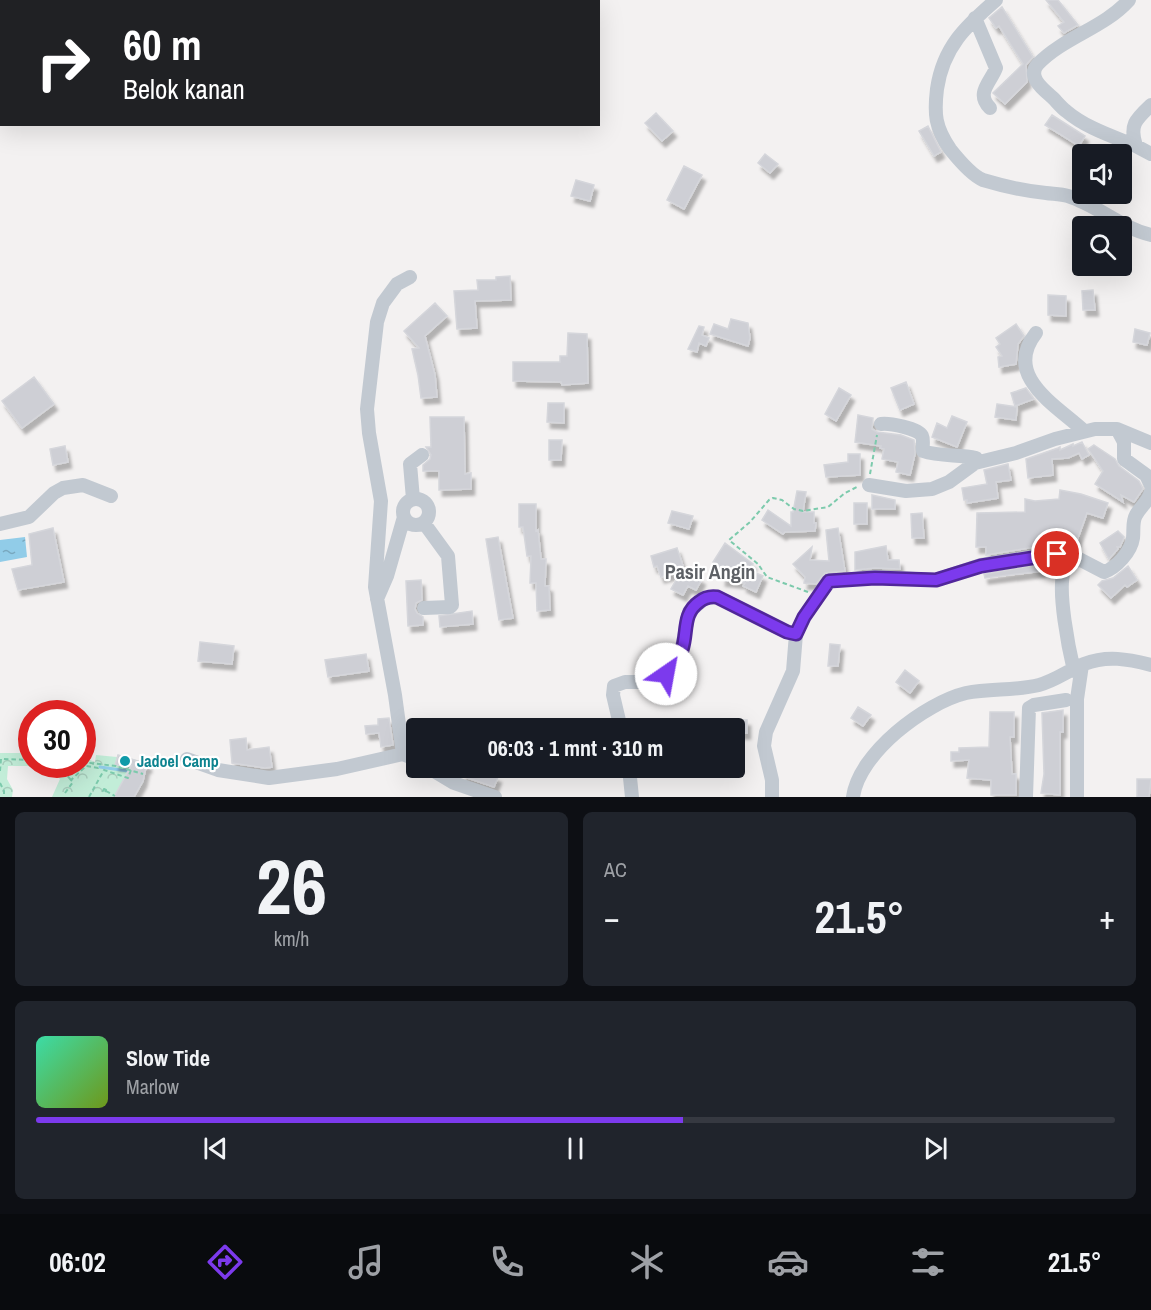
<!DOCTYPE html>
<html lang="id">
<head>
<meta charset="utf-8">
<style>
	:root { --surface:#171b24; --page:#20242c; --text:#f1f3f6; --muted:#9ea1a6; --line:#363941; --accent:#7c3aed }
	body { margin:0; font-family:"Archivo Narrow",sans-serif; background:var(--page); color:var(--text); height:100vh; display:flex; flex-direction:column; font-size:22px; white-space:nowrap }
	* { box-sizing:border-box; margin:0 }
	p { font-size:20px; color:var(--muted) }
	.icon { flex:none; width:33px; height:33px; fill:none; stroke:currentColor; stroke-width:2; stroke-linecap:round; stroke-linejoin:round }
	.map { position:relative; height:797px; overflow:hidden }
	.details { display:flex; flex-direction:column; gap:15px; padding:15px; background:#0d0f14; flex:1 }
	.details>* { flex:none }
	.hud { position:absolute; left:0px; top:0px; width:600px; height:126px; box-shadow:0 6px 24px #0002; background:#202124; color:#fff; overflow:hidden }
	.tools { position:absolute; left:1072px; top:144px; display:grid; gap:12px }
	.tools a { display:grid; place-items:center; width:60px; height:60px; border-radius:6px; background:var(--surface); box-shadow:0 6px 24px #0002; font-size:30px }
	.speed { position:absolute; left:18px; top:700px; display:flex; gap:12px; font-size:30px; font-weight:700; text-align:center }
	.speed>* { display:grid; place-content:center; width:78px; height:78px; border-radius:50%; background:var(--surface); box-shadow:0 6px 24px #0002; line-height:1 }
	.speed .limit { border:9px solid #d22; background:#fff; color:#111 }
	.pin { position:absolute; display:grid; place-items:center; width:51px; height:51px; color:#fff; margin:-26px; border:3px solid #fff; border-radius:50%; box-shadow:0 2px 6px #0007 }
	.me { position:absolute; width:66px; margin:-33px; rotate:33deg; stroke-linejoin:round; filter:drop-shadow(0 0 4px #0008) }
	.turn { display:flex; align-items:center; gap:21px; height:126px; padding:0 24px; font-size:27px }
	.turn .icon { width:78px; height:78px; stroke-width:2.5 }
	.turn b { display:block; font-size:42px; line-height:51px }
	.big { font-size:45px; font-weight:700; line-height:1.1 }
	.details .widget { flex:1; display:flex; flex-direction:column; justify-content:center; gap:9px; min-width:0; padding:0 21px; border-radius:9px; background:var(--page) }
	.details .dial { align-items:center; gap:0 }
	.dial b { font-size:78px; line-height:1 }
	.song { display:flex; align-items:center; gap:18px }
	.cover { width:72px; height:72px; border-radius:9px; background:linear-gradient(135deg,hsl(160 70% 55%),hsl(80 70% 35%)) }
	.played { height:6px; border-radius:3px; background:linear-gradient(90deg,var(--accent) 60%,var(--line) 60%) }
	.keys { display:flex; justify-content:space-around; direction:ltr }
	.heat { display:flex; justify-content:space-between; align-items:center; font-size:33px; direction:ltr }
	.details .tiles { flex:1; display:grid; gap:15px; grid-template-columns:1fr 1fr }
	.widget:last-child { grid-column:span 2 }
	.trip { position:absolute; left:406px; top:718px; width:339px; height:60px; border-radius:6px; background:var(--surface); box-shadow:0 6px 24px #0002; font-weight:700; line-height:60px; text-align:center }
	.menu { display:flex; height:96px; justify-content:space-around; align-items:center; background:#090b0e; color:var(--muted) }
	.menu .icon { width:42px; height:42px }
	.menu .active { color:var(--accent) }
	.menu b { font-size:27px; color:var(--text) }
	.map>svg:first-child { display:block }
</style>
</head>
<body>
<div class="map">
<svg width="1151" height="797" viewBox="0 0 1151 797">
	<defs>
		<pattern id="park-crowns" width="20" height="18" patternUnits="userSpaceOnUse" patternTransform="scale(1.5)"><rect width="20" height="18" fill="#c2edd8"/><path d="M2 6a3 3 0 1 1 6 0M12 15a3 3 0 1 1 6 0" fill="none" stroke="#a8cdbc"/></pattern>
		<pattern id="water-ripples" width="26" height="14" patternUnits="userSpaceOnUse" patternTransform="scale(1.5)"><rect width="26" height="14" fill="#91cce8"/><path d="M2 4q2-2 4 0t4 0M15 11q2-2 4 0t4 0" fill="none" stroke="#78a8bf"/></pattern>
		<filter id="shadow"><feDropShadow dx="3.5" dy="6" stdDeviation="1.5" flood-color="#0004"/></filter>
	</defs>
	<rect width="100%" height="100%" fill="#f3f1f1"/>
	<path fill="url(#park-crowns)" d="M 0,753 L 31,753 L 32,765 L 82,765 L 83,757 L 95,762 L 96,755 L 117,757 L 118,755 L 147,763 L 143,781 L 134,797 L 52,797 L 60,779 L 54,774 L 42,772 L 28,766 L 8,766 L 7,779 L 13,790 L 12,797 L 0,797 Z"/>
	<path fill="url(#water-ripples)" d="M 25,537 L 27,557 L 0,562 L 0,540 Z"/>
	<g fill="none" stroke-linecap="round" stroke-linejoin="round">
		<path stroke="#91cce8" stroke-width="3" d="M 100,767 L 128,771"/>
	</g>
	<path fill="#cecfd5" stroke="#d5d6db" stroke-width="1.5" filter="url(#shadow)" d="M 1046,0 L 1058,0 L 1078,25 L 1064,33 L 1058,26 L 1064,22 Z
		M 1002,7 L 1033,57 L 1026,65 L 1027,82 L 1005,104 L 993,93 L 1023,64 L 999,26 L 996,28 L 989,18 Z
		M 656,113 L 673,131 L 662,141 L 645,123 Z
		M 1052,115 L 1085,136 L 1079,146 L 1045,125 Z
		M 928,126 L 941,152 L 934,156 L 919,131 Z
		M 765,154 L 778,164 L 770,173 L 758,163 Z
		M 684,166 L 702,175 L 684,209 L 667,200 Z
		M 576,180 L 594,185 L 590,201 L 571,196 Z
		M 510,276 L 511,300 L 475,301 L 477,328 L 457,329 L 454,291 L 478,290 L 477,280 L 496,280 L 496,277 Z
		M 1093,290 L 1095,310 L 1083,310 L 1082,291 Z
		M 1048,295 L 1066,296 L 1066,316 L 1048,315 Z
		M 435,303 L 447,316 L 425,336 L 435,375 L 437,397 L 421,398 L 418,375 L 412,349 L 419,348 L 404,331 Z
		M 731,319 L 748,323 L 750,338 L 748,346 L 710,334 L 714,324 L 728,329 Z
		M 1016,324 L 1024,336 L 1018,344 L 1016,364 L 999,367 L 998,357 L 1002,356 L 996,347 L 1000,344 L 996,338 Z
		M 699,326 L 704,327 L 702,335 L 709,338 L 706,346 L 699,343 L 697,352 L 688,349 Z
		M 1135,329 L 1150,333 L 1147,345 L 1133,342 Z
		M 568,333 L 587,334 L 588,383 L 562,385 L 561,382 L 513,381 L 513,362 L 560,362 L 560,356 L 567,356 Z
		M 34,377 L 54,404 L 22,428 L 2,401 Z
		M 906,382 L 914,404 L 900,410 L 891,388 Z
		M 839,388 L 851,395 L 836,421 L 825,414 Z
		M 1026,388 L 1034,399 L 1015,406 L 1011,393 Z
		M 548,403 L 564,403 L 564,423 L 547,422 Z
		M 997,404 L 1017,407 L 1016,420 L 995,417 Z
		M 858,415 L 873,418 L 872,429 L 877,432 L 901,435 L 914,440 L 915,454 L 910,475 L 896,472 L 898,462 L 882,459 L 884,449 L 880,448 L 881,446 L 855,442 Z
		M 952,416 L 967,422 L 957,447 L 932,437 L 937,423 L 947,428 Z
		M 430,417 L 464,417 L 465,474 L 471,473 L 471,489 L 439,490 L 439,471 L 423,471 L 423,465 L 430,459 L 431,455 L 426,447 L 431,447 Z
		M 549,440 L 562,440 L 561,460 L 549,460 Z
		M 1082,442 L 1089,455 L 1082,459 L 1079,453 L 1068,458 L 1052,459 L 1053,475 L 1028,478 L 1026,459 L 1058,448 L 1060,447 L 1060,450 L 1073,444 L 1073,446 Z
		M 1094,445 L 1115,459 L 1119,466 L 1139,481 L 1143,489 L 1134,502 L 1121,495 L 1123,502 L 1095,484 L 1103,471 L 1088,449 Z
		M 65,446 L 68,462 L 53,465 L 50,449 Z
		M 848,454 L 860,454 L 860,475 L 826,477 L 824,465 L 848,462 Z
		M 1008,464 L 1011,480 L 996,482 L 998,498 L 967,503 L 967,500 L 964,500 L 962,488 L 987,484 L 984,470 Z
		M 1060,490 L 1081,494 L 1108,503 L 1103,518 L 1087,513 L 1074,549 L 1059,545 L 1041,546 L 986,555 L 986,547 L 976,547 L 977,513 L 1025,512 L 1025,499 L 1035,501 L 1059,499 Z
		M 797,491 L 806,492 L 803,512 L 814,512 L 814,523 L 816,523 L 815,531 L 785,532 L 783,534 L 762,520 L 768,510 L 791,526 L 791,512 L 793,512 Z
		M 872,495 L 895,500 L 895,509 L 872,509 Z
		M 854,503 L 867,503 L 867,524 L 854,524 Z
		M 519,504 L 536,504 L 536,531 L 538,530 L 541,559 L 546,559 L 545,586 L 549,586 L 550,610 L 537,611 L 536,583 L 530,583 L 531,556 L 527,556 L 523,527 L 519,527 Z
		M 672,511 L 693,516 L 689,529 L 668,523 Z
		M 922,513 L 924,538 L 912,538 L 911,514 Z
		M 53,528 L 64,582 L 18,590 L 12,569 L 32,565 L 29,534 Z
		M 838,528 L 845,571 L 825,573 L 816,584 L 804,583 L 805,577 L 793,564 L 812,547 L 810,560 L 829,561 L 826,530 Z
		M 1118,531 L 1124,537 L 1123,540 L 1120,547 L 1117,547 L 1118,549 L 1109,559 L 1100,543 Z
		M 498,537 L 513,618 L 499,620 L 486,539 Z
		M 725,543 L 753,564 L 749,570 L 763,576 L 756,592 L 743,586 L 745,583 L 722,580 L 723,569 L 713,562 Z
		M 886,546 L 888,560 L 899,560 L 900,569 L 875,568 L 855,570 L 855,552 Z
		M 677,548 L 684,569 L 702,579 L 696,590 L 688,586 L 683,595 L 671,589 L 681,571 L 661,577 L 657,566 L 654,567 L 651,556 Z
		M 1042,564 L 1042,571 L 985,578 L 984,574 Z
		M 1128,566 L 1137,580 L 1127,587 L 1125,585 L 1111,598 L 1098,585 L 1102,581 L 1113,578 Z
		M 421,580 L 422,600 L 416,603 L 415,609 L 417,613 L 423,617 L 423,625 L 408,626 L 406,581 Z
		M 472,611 L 473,624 L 440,627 L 439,616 Z
		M 200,642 L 234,646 L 232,664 L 198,661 Z
		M 830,644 L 840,645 L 838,666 L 828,666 Z
		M 366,654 L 369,671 L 328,677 L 325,660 Z
		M 905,670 L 919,681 L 910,693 L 896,682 Z
		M 858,707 L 871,715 L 863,726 L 851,718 Z
		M 1063,710 L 1063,732 L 1060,732 L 1060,795 L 1041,793 L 1044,774 L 1042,713 Z
		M 990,712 L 1014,712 L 1014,737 L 1010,737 L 1012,774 L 1016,774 L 1016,795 L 991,795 L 991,780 L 967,778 L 969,760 L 951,761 L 951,752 L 959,752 L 959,748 L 989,747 Z
		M 389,718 L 393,745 L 381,747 L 379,733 L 366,734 L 365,726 L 378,725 L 378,719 Z
		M 728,720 L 747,720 L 747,733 L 735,733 L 735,729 L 728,729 Z
		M 246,738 L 247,750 L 269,747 L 272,767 L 265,768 L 232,763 L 230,740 Z
		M 118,755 L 148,764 L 148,767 L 146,767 L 143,781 L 134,797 L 114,797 L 131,766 L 115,765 Z
		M 466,768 L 474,768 L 498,777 L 494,787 L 462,776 Z
		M 1137,779 L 1151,779 L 1149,797 L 1137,797 Z"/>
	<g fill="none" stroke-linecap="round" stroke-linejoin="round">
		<path stroke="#7ccaac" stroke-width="2" stroke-dasharray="4.5 3" stroke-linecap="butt" d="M 870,474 L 877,435
			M 808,592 L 767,577 L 758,564 L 729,540 L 750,522 L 769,500 L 773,498 L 782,500 L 794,509 L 803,511 L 828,507 L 845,493 L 857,487
			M 82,762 L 116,766 L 143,774
			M 58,765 L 71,780
			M 0,771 L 1,759 L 32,760
			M 0,783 L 4,791 L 4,797
			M 104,789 L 106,790 L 105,793 L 103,791 Z
			M 106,791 L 115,796
			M 65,793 L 73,782 L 71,780 L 86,766 L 98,768 L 99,765
			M 89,797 L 104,770 L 128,778 L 131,770"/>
		<path stroke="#c2c9d1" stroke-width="14" d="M 996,0 C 966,26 943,47 937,89 C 934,114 935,127 950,149 C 958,159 971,175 983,180 C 1003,186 1025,191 1046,193 C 1053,194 1061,194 1068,196 C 1097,205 1121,228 1151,235
			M 1129,0 C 1104,28 1064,37 1038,64 C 1026,77 1044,90 1053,98 C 1057,102 1061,107 1066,111 C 1086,128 1112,136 1136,146
			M 975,18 L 996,68 C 991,82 975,93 990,108
			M 1151,105 C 1136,119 1129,125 1136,146 L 1151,154
			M 1036,333 C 1002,376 1056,405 1084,431
			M 881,424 C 889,423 918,428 922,436 C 924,440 922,447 923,451 C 940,457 959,454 976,458 L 978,462
			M 1117,429 L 1124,442 L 1124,459 L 1146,475 L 1151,485
			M 869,485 L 906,491 L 932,489 L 949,482 L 975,463 L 1016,453 L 1055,439 L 1095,429 L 1117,429 L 1151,443
			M 413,499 L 410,464 L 422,455
			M403 512a13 13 0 1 1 26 0a13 13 0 1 1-26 0Z
			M 424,523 L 448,556 L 452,605 L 450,607 L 424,608
			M 0,524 L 29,517 L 54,493 L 63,488 L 83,485 L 111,496
			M 377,599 L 387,576 L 404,517
			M 1074,671 C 1069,650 1057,590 1064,571 C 1067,565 1074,562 1079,559 L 1104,572 C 1116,568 1131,552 1133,538 C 1134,530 1132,522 1136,515 C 1141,506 1148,502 1151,492
			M 621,729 L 613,695 L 614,686 L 625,682 L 653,682 L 666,674 L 681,652 L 689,612 L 705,598 L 717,597 L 787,632 L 796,634
			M 403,754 L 395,695 L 375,587 L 381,501 L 369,433 L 367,409 L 377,322 L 383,303 L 397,284 L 410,277
			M 187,759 L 218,770 L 269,778 L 337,769 L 403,754 L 417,760
			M 429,768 L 454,783 L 495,797
			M 629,768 L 632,797
			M 772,797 L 772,780 L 764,746 L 766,732 L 793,671 L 796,634 L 804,617 L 829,581 L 875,577 L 936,580 L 981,565 L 1042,555 L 1057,554 L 1079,559
			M 853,797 C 859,753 925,703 966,693 C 990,688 1015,691 1039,685 C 1055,681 1069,670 1084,664 C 1107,655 1128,659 1151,665
			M 1026,797 L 1029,708 L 1034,705 L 1066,700
			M 1077,797 L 1077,699 L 1082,665"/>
	</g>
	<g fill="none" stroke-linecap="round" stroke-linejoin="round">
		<g stroke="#51269a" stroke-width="15">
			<path id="route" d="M 666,674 C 672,668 679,660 682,650 C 688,632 682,614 699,602 C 705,597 710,596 717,597 L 787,632 L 796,634 L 804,617 L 829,581 L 875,578 L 936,580 L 981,566 L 1057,554"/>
		</g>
		<use href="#route" stroke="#7c3aed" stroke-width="10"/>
	</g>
	<circle fill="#0f9aa8" stroke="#fff" stroke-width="2" cx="125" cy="761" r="6"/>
	<g text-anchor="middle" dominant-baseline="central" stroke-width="4.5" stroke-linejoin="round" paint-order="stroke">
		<g font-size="16" font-weight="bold" fill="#0d838f" stroke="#fff" text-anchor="start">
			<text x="137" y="761">Jadoel Camp</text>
		</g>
		<g font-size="20" font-weight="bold" fill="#5d6065" stroke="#fff">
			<text x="710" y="571">Pasir Angin</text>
		</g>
	</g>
</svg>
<div class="tools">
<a><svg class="icon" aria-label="sound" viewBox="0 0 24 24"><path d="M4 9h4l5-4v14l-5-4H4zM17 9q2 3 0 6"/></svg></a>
<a><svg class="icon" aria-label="search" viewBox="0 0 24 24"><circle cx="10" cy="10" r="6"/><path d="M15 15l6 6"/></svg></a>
</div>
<div class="speed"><div class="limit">30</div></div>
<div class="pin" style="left:1057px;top:554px;background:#d93025"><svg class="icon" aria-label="arrive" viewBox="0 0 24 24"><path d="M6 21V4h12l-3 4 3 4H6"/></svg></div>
<svg class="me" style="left:666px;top:674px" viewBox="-20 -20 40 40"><circle r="19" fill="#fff"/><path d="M0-13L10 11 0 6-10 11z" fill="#7c3aed"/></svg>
<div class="trip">06:03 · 1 mnt · 310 m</div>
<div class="hud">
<div class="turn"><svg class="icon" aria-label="right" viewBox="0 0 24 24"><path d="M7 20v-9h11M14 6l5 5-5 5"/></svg><div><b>60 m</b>Belok kanan</div></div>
</div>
</div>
<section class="details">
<div class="tiles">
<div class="widget dial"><b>26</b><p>km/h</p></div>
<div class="widget"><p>AC</p>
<div class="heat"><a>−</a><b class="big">21.5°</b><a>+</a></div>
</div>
<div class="widget">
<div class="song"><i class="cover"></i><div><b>Slow Tide</b><p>Marlow</p></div></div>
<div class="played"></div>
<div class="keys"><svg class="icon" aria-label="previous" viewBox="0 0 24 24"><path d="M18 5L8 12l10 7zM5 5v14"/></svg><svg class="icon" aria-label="pause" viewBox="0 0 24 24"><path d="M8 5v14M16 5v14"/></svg><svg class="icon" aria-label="next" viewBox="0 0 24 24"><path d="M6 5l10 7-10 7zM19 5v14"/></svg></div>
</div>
</div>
</section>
<nav class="menu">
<b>06:02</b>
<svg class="icon active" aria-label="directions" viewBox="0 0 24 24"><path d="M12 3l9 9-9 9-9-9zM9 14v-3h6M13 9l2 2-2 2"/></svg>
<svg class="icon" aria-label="music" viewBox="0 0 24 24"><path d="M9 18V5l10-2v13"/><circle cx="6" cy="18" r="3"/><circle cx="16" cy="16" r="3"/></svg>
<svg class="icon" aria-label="phone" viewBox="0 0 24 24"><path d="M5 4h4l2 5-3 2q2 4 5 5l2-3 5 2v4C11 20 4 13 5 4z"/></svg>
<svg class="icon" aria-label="climate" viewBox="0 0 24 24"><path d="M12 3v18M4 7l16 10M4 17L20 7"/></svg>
<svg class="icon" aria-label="car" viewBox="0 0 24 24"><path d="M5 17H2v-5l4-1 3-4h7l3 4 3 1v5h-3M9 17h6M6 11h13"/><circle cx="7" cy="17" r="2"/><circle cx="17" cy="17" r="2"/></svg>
<svg class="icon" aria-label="filters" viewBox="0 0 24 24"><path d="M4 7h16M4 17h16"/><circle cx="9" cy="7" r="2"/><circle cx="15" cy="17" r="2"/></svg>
<b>21.5°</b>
</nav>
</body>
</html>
